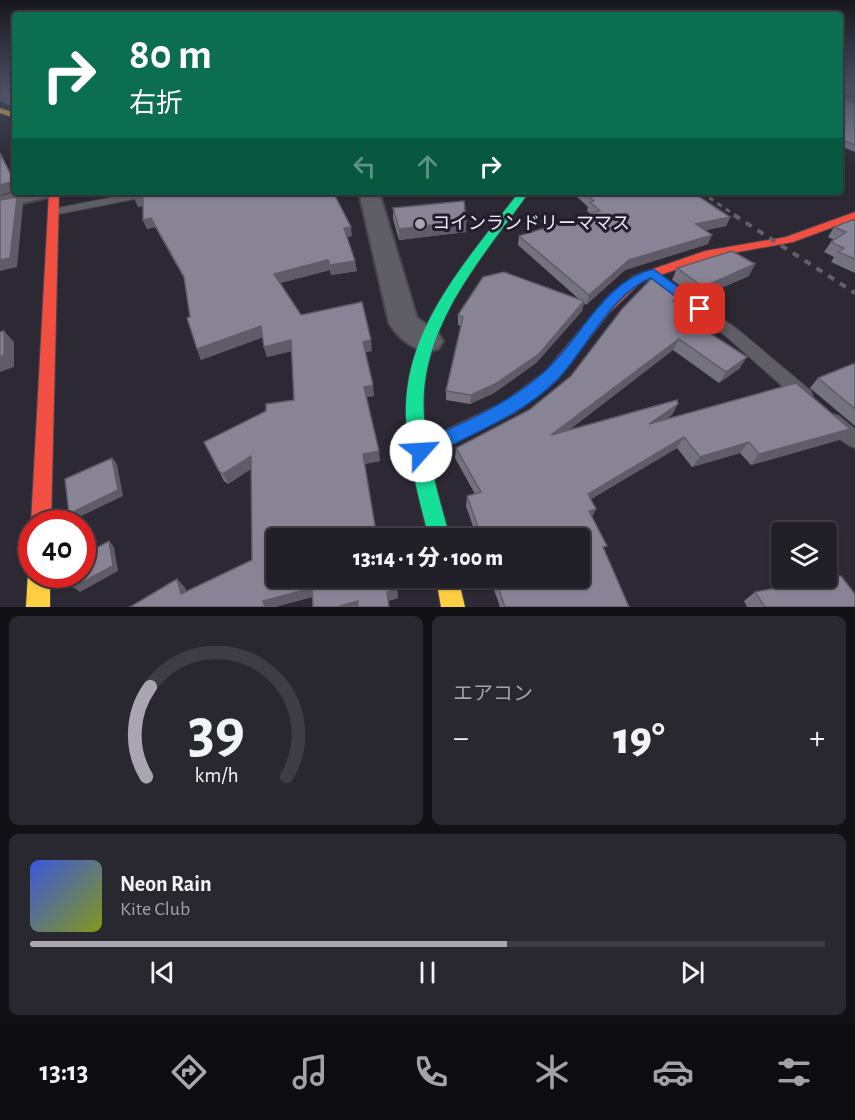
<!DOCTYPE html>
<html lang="ja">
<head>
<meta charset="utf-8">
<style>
	:root { --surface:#211f27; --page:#29272f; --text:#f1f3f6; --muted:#a2a2a7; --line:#3e3d44; --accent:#a9a6b1 }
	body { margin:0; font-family:"Alegreya Sans","Noto Sans JP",sans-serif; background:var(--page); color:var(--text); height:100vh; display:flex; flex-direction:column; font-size:22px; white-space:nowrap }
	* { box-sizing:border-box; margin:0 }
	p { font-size:20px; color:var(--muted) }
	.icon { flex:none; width:33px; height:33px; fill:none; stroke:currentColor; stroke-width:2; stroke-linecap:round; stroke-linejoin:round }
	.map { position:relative; height:607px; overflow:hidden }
	.drawer { display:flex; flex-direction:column; gap:9px; padding:9px; background:#121115; flex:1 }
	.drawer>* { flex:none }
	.top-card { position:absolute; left:12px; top:12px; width:831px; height:183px; border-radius:6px; box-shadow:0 2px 4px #0004,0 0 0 2px var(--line); background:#0b6e4f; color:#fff; overflow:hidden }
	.buttons { position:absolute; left:771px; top:522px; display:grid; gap:12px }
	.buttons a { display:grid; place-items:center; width:66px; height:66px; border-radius:6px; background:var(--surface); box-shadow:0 2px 4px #0004,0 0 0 2px var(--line); font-size:30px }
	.speed { position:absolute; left:18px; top:510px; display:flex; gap:12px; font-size:30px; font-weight:700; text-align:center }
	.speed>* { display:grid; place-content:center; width:78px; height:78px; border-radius:50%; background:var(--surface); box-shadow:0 2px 4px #0004,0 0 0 2px var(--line); line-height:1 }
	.speed .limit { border:9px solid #d22; background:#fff; color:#111 }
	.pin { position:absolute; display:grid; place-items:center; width:51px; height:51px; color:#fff; margin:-26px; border-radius:12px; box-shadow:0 3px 9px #0006 }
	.me { position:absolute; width:66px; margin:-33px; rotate:64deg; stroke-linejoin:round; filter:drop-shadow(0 0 4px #0008) }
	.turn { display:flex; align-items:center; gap:21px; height:126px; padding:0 18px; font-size:27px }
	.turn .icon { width:78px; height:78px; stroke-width:2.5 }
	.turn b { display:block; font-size:42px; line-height:51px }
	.lanes { display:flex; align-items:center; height:57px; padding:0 18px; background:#0003; justify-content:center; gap:30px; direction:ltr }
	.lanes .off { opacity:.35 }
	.big { font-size:45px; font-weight:800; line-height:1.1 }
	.drawer .tile { flex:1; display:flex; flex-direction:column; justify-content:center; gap:9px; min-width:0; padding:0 21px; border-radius:9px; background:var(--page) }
	.drawer .dial { align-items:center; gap:0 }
	.dial svg { height:156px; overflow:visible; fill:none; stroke:var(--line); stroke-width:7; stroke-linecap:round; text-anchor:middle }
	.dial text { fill:var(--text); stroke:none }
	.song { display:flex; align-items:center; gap:18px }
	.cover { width:72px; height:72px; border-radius:9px; background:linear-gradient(135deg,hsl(230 70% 55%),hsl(70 70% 35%)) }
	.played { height:6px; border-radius:3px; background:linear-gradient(90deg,var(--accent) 60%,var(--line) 60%) }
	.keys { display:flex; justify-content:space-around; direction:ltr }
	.heat { display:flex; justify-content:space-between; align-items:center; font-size:33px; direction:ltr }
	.drawer .tiles { flex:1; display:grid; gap:9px; grid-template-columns:1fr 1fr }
	.tile:last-child { grid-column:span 2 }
	.trip { position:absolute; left:266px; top:528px; width:324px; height:60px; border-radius:6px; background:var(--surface); box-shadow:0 2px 4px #0004,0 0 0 2px var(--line); font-weight:800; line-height:60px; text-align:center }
	.tabs { display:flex; height:96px; justify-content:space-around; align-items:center; background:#0d0c10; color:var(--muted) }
	.tabs .icon { width:42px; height:42px }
	.tabs .active { color:var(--accent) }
	.tabs b { font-size:27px; color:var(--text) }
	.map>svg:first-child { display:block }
</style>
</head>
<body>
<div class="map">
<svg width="855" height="607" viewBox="0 0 855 607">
	<rect width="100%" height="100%" fill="#2c2934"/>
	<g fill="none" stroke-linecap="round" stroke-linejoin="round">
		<g stroke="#49464f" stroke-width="2">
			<path id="lane" d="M 140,192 L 160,192 L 155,195 L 53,215 L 48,212 L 53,209 Z
				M 671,283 L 737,329 L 811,391 L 813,396 L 811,401 L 805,403 L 799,401 L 727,337 L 666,290 L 665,287 Z
				M 833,414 L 839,416 L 855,429 L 855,448 C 844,444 830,432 824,421 L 827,416 Z"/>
		</g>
		<g stroke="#49464f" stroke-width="4">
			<path id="street" d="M 840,94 L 855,98 L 855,107 L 840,103 Z
				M 17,192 L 57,192 L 54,196 L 0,208 L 0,196 Z
				M 359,192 L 379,192 L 417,318 L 438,333 L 443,341 L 438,349 C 418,355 399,340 389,323 Z"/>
		</g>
		<g stroke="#49464f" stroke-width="2">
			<path id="fast" d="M 519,192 L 529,192 C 481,260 417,328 424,418 C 427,459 439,498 450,538 L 429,538 C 419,499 408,458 406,417 C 403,327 469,259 519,192 Z"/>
		</g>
		<g stroke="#49464f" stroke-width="2">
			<path id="slow" d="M 0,108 L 15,113 L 15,118 L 0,113 Z
				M 32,566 L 32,574 L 50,574 L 50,607 L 26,607 L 28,574 Z
				M 436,578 L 458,578 L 465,607 L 441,607 Z"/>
		</g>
		<g stroke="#49464f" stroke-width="2">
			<path id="jam" d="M 49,192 L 59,192 L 51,524 L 32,524 L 32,526 L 31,524 Z
				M 855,212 L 855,219 L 793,242 L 711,257 L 641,282 L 609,313 L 558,379 L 516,412 L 427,457 L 421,459 L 415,457 L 412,451 L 415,445 L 504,402 L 546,371 L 599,307 L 633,276 L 705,251 L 786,237 Z"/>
		</g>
		<use href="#lane" fill="#605e65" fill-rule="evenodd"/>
		<use href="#street" fill="#605e65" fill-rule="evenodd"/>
		<use href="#fast" fill="#16e098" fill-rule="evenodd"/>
		<use href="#slow" fill="#ffcf43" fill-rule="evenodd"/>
		<use href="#jam" fill="#f24e42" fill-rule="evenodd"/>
		<path stroke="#63606a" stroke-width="3" stroke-dasharray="5 5" stroke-linecap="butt" d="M 701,192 L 736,216"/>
		<path stroke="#63606a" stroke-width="4" stroke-dasharray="7 7" stroke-linecap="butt" d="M 734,215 L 855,293"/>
	</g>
	<path fill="#757280" d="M 0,81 L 15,81 L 15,108 L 0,101 Z
		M 840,81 L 855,81 L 855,96 L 841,93 L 841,99 L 855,102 L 855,152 L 840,146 Z
		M 134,192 L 352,236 L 347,237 L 357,271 L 331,275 L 330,270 L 280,283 L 301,315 L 372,351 L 366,352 L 374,396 L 366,397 L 380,461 L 365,464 L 276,538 L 397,589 L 398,598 L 388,601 L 312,597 L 275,607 L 130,607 L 177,579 L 185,588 L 186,592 L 252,560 L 251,469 L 228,484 L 224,481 L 204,442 L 294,400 L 292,351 L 267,357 L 264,347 L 262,337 L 201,360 L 197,349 L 190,317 L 185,280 L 155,227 L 147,229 L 143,220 L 143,206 L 138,207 Z
		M 572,192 L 695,192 L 694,194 L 730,217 L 726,226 L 706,230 L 708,244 L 625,270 L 586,305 L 584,303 L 582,311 L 536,363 L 494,393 L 470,404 L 446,400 L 446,391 L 461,326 L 458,325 L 458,315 L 580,300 L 518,245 L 519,236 L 591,214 L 587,211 L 588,207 Z
		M 393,208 L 466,232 L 399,240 L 393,219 Z
		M 855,219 L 855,273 L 831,262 L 834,257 L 824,252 L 831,242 L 834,240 L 828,237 L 834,227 Z
		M 677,268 L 749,276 L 698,298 L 672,280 Z
		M 683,305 L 681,306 L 684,317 L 740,368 L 719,383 L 673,350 L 569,430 L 672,415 L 666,419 L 850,429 L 839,440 L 751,465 L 740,453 L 692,467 L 677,448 L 591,499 L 592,517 L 604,551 L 629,607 L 500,607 L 490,578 L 579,578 L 579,538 L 477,538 L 466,506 L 467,496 L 475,494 L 455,458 L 456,448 L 529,410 L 571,376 L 622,309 Z
		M 855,363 L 855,426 L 810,388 L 818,378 Z
		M 755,592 L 855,607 L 747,607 L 744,601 Z"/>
	<path fill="#5f5c68" d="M 15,100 L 15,108 L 11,101 Z
		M 0,153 L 15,181 L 15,191 L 0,195 Z
		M 143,196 L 147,205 L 138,207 L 134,198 Z
		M 17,197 L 23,205 L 17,267 L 0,271 L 0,260 Z
		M 730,217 L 726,226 L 692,233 L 696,224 Z
		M 151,218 L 155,227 L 147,229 L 143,220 Z
		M 466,221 L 466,232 L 399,240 L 399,229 Z
		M 351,227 L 352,236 L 346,237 L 344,228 Z
		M 712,235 L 708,244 L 625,270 L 586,305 L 589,295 L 629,260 Z
		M 328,260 L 330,270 L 276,284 L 274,274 Z
		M 355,261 L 357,271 L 331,275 L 330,265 Z
		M 755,264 L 749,276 L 698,298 L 703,287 Z
		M 688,294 L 683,305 L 668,312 L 673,301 Z
		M 584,301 L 582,311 L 536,363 L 494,393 L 470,404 L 471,395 Z
		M 688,309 L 682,320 L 680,314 Z
		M 261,326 L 264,337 L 201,360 L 197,349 Z
		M 4,331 L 14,342 L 14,367 L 0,372 L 0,357 Z
		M 679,339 L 673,350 L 548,446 L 551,435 Z
		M 291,340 L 294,350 L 267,357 L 264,347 Z
		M 371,340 L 372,351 L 365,352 L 363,342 Z
		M 747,357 L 740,368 L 719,383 L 726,372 Z
		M 373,385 L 374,396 L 365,397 L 364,387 Z
		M 678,404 L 672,415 L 643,434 L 649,424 Z
		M 850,429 L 839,440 L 751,465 L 759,454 Z
		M 684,437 L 677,448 L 583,504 L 588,494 Z
		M 749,442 L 740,453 L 692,467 L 700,457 Z
		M 379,451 L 380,461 L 365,464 L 363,454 Z
		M 251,456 L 255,466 L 228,484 L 223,474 Z
		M 112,458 L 117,464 L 123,496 L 75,519 L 69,514 Z
		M 596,509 L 591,519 L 589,511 Z
		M 109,541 L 114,547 L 118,571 L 80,592 L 73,587 Z
		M 177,579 L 185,588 L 188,602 L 181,594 Z
		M 312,588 L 315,596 L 275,607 L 265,607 L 263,601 Z
		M 397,589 L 398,598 L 388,601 L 387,592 Z
		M 358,601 L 359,607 L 337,607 Z"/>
	<path fill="#888495" stroke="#5f5c68" stroke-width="1.5" d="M 0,81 L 15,81 L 15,100 L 11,101 L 0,96 Z
		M 840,81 L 855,81 L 855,90 L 841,87 L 841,99 L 855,102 L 855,145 L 840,139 Z
		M 0,153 L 14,181 L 0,185 Z
		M 134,192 L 333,192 L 351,227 L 344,228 L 355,261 L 330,265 L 328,260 L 274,274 L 301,315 L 362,302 L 371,340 L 363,342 L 373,385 L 364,387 L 379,451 L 363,454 L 377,538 L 276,538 L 276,578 L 395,578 L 397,589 L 387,592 L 389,607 L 358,607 L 358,601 L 337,607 L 313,607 L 312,588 L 263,601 L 265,607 L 130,607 L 177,579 L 181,594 L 252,560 L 251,456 L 223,474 L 219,471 L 204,442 L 266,411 L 266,404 L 294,400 L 291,340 L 264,347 L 261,326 L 197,349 L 187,318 L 190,317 L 184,277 L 151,218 L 143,220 L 143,196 L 134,198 Z
		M 583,192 L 692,192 L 730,217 L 696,224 L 712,235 L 629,260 L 589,295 L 519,236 L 600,211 L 590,202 L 594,201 Z
		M 17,197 L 10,258 L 0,260 L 0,200 Z
		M 464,201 L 466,221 L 399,229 L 393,208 Z
		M 855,219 L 855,259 L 838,252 L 844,248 L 831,242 L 846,232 L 834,227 Z
		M 732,251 L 755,264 L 703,287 L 677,268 Z
		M 504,272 L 584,301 L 539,354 L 495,384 L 471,395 L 446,391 L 463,317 L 458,315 L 483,277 Z
		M 661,275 L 688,294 L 673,301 L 688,309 L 680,314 L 747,357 L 726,372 L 679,339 L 551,435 L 677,400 L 678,404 L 649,424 L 796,383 L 850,429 L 759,454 L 749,442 L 700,457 L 684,437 L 588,494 L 596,509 L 589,511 L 607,546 L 603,547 L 629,607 L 505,607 L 495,578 L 579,578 L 579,538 L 482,538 L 467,496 L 481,492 L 456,448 L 529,410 L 571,376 L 622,309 L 653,277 Z
		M 4,331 L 4,355 L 0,357 L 0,332 Z
		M 855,363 L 855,409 L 818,378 Z
		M 112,458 L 118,490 L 69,514 L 65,479 Z
		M 109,541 L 113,566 L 73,587 L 72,574 L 82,574 L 82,556 Z
		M 841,576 L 855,594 L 855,607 L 765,607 L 755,592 Z"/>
	<linearGradient id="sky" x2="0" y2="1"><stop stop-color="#18171d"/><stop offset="0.49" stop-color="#45495c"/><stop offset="1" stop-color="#45495c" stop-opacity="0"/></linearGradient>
	<rect width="855" height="166" fill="url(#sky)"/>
	<path fill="#1a73e8" stroke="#114b97" stroke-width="1.5" d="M 653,269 L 705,306 L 705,312 L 696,312 L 651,278 C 612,293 586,349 558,379 C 523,415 472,434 427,457 L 421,459 L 414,457 L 412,451 L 414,445 C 460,424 508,405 545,371 C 581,339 603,281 653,269 Z"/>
	<circle fill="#a9a6b1" stroke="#221c2d" stroke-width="2" cx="420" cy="224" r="6"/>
	<g text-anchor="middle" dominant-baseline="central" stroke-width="6" stroke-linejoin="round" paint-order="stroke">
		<g font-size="18" fill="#ece9f5" stroke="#221c2d" text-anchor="start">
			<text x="432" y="224">コインランドリーママス</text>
		</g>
	</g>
</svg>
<div class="buttons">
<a><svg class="icon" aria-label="layers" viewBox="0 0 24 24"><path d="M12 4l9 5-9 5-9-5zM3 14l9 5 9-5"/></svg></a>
</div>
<div class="speed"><div class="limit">40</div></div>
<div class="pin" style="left:700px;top:309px;background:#d93025"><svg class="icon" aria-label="arrive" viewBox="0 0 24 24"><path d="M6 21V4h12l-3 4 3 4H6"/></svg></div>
<svg class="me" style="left:421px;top:451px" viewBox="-20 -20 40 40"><circle r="19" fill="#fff"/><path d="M0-13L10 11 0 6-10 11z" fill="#1a73e8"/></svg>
<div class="trip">13:14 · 1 分 · 100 m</div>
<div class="top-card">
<div class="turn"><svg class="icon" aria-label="right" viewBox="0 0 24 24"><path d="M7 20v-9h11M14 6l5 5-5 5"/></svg><div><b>80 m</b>右折</div></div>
<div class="lanes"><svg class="icon off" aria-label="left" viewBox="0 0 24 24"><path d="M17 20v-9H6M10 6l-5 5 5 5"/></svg><svg class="icon off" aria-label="ahead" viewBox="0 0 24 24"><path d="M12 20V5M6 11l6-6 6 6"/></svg><svg class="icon" aria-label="right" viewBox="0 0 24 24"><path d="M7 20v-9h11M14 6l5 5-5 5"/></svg></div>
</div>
</div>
<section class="drawer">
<div class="tiles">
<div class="tile dial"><svg viewBox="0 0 100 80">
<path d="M14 69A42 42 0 1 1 86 69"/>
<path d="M14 69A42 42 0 0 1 16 23" stroke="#a9a6b1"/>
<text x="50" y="56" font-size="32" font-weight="700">39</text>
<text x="50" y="72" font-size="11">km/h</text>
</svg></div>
<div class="tile"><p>エアコン</p>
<div class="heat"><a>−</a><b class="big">19°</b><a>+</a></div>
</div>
<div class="tile">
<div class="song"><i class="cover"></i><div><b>Neon Rain</b><p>Kite Club</p></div></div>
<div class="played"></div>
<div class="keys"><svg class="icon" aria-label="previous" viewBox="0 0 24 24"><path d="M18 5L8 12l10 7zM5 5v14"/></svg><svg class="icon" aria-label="pause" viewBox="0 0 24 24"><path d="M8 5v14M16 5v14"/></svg><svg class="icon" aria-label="next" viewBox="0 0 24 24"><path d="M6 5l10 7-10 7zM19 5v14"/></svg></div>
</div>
</div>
</section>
<nav class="tabs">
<b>13:13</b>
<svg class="icon active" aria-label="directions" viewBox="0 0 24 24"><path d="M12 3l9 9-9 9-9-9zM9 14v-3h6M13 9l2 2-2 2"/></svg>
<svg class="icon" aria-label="music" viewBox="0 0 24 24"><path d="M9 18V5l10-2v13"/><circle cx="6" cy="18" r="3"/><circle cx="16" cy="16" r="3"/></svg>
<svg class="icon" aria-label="phone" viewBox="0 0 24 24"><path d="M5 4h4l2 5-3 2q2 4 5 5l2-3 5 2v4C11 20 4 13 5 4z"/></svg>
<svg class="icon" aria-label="climate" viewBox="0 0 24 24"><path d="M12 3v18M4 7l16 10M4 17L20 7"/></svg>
<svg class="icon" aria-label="car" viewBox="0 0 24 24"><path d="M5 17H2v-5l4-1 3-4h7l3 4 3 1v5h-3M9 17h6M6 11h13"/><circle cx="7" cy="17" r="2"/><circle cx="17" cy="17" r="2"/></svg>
<svg class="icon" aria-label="filters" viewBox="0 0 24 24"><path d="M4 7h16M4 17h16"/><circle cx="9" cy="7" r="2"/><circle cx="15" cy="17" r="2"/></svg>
</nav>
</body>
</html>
